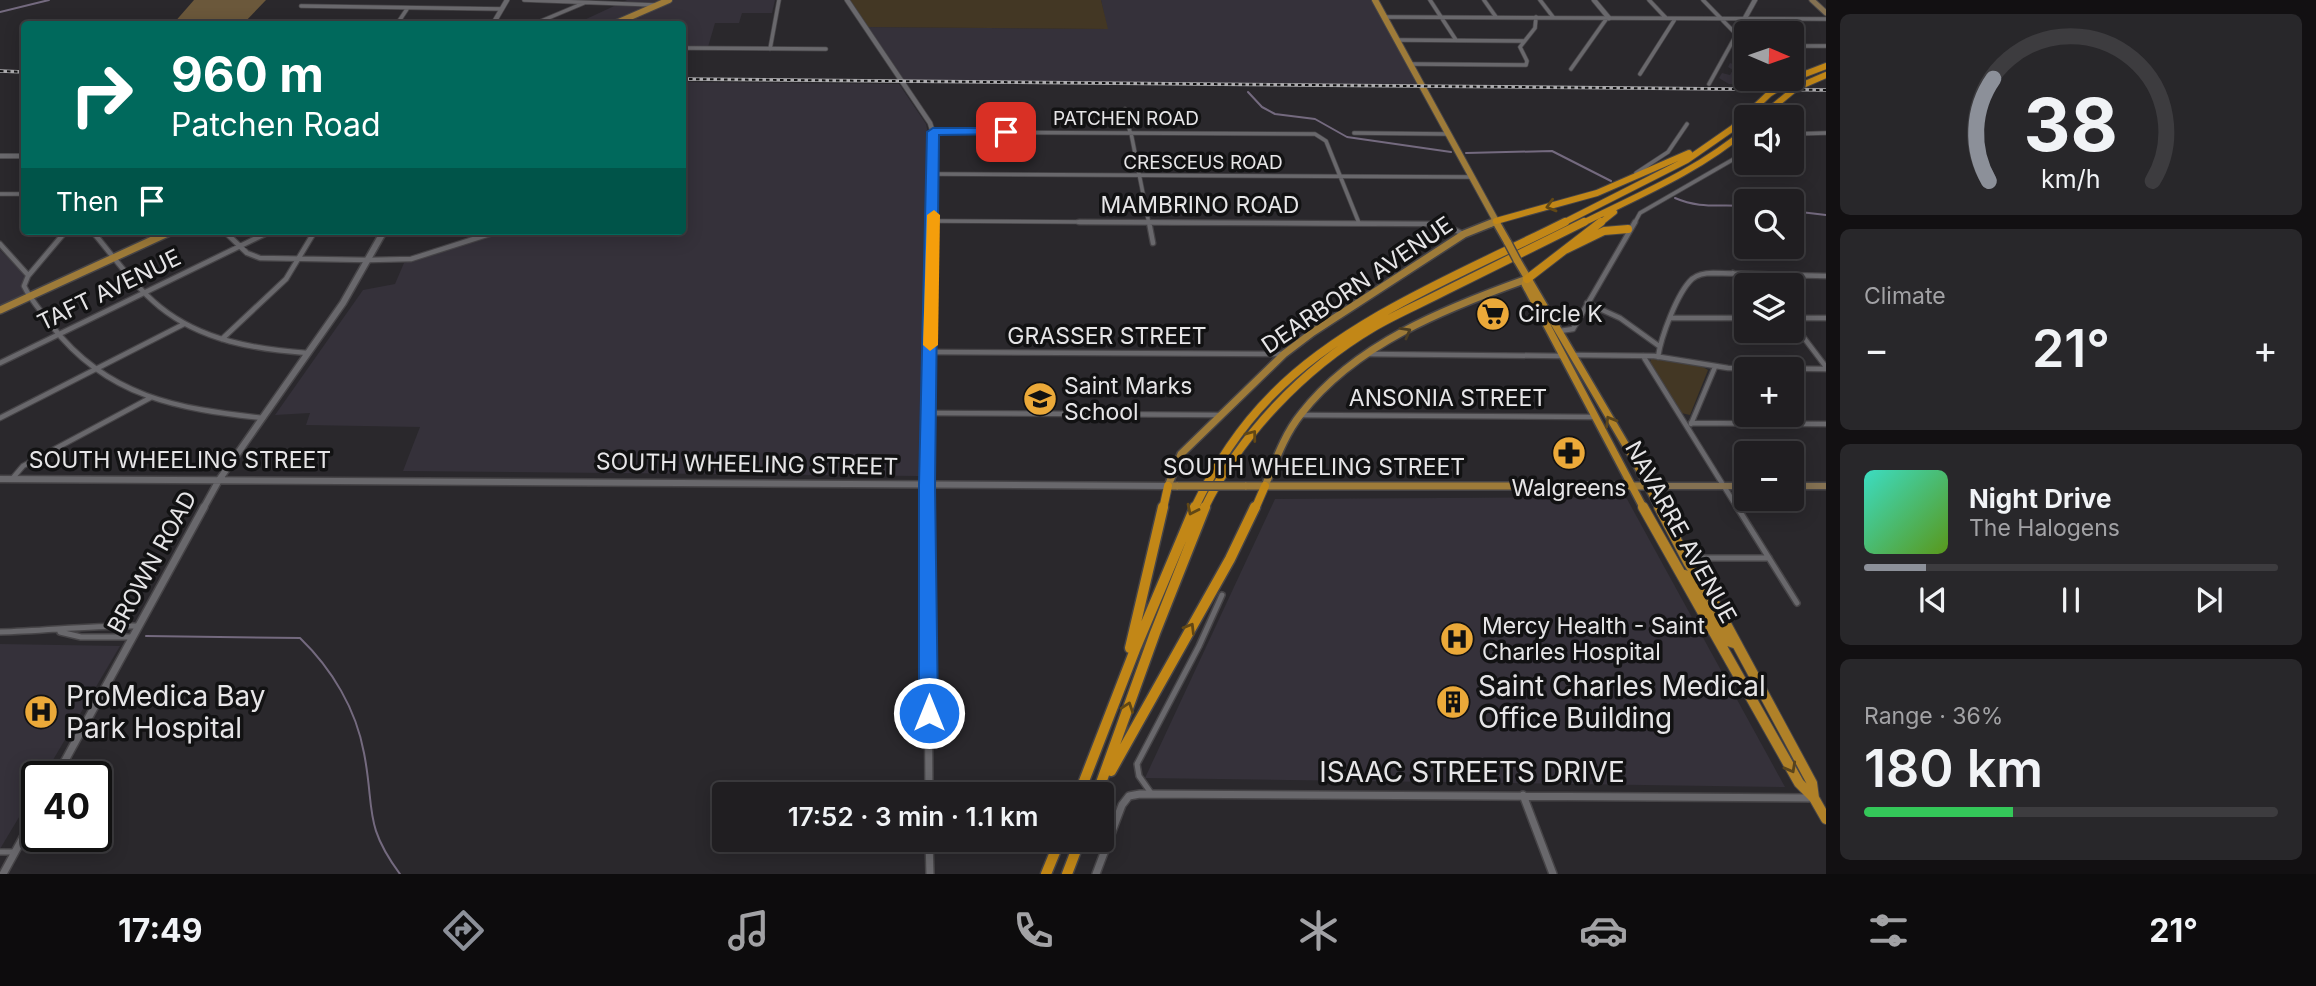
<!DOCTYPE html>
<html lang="en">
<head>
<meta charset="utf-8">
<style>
	:root { --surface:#201e21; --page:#28272a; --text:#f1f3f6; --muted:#a2a2a5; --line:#3d3c3f; --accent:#8c9099 }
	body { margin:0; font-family:Inter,sans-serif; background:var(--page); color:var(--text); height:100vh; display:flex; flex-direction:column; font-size:26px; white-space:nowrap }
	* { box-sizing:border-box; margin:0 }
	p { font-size:23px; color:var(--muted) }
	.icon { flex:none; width:38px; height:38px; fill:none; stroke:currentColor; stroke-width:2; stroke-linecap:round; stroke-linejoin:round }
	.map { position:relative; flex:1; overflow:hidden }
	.drawer { display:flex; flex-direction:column; gap:14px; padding:14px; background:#121012; width:490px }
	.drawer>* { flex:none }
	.top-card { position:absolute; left:21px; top:21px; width:665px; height:214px; border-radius:7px; box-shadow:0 4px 18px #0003,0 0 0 2px var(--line); background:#00695c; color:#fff; overflow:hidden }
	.needle { width:46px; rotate:92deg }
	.controls { position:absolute; left:1734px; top:21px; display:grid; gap:14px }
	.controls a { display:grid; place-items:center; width:70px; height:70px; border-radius:7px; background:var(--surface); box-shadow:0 4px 18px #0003,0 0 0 2px var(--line); font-size:35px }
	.speed { position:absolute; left:21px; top:761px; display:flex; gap:14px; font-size:35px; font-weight:700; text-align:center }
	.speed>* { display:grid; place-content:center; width:91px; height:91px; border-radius:50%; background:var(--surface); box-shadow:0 4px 18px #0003,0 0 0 2px var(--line); line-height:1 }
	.speed .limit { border:4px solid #111; border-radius:10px; background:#fff; color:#111 }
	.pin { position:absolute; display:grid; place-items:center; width:60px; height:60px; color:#fff; margin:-30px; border-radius:14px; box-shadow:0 4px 10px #0006 }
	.me { position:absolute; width:77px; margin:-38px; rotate:0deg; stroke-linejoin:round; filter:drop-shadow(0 0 5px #0008) }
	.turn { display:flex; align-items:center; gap:24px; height:147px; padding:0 35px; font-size:32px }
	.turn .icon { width:91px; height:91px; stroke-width:2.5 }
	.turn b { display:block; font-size:49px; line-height:60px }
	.then { display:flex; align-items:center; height:66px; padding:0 35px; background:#0003; gap:14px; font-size:26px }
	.big { font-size:52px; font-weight:600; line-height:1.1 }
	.drawer .card { flex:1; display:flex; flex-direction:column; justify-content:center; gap:10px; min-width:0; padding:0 24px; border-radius:10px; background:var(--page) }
	.drawer .dial { align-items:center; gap:0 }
	.dial svg { height:182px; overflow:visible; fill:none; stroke:var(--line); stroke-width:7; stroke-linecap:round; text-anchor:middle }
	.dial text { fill:var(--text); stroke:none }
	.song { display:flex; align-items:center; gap:21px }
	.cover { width:84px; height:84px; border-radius:10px; background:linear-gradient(135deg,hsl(170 70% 55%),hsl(90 70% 35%)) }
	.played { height:7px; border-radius:4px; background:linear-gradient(90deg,var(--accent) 15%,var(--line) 15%) }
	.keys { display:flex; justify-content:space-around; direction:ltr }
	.heat { display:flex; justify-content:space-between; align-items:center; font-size:38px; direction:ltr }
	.charge { height:10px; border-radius:5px; background:linear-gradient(90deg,#34c759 36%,var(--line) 0) }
	.trip { position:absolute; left:712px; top:782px; width:402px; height:70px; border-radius:7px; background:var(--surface); box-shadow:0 4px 18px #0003,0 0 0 2px var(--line); font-weight:600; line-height:70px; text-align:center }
	.tabs { display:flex; height:112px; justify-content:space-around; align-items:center; background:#0d0c0d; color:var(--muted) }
	.tabs .icon { width:49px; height:49px }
	.tabs .active { color:var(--accent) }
	.tabs b { font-size:32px; color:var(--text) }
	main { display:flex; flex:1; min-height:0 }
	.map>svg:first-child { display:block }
</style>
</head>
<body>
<main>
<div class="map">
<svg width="1826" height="874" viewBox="0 0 1826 874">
	<rect width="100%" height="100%" fill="#2a282c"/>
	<path fill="#35313a" d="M 627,0 L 775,0 L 772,13 L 742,13 L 739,23 L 715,23 L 708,47 L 683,46 L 682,24 L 589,24 L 582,21 Z
		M 1101,0 L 1375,0 L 1422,85 L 902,80 L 866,27 L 1107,29 Z
		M 1730,63 L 1746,68 L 1746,79 L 1763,79 L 1760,84 L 1729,84 L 1719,78 L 1722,73 L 1730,75 L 1733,70 L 1728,67 Z
		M 683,82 L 899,84 L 926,124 L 930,143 L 920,476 L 403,471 L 420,427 L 306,425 L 310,413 L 275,415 L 363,290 L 395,284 L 404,263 L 503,231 L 682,231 Z
		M 0,250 L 25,275 L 25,295 L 0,307 Z
		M 1623,497 L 1627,499 L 1785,787 L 1145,778 L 1275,499 Z
		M 0,644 L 120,646 L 43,777 L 37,777 L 37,787 L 0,849 Z"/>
	<path fill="#433724" d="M 847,0 L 1101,0 L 1108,29 L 866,27 Z
		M 1651,358 L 1703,367 L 1708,370 L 1690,415 L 1681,413 L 1650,364 Z"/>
	<path fill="#6b583b" d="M 194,0 L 266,0 L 243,24 L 173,24 Z"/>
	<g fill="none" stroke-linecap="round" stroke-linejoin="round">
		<path stroke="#746a7f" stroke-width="2" d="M 0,12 L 49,0
			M 1248,92 L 1262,107 L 1275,114 L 1315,119 L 1347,137 L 1451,152
			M 1466,153 L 1552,151 L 1611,181
			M 1675,198 C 1700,209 1719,204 1746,206
			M 1792,211 L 1826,215
			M 146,636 L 300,638 C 332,669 356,709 364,753 C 375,809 363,824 400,874"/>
		<g stroke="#464447" stroke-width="5">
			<path id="minor-far2" d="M 524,0 L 655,5
				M 1430,0 L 1456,40
				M 1484,0 L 1496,17
				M 1540,0 L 1553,17
				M 1649,0 L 1665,17
				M 1703,0 L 1736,34
				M 301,6 L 502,9
				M 1384,17 L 1826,19
				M 397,24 L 407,9
				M 534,24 L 584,3
				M 1735,35 L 1746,38
				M 1397,40 L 1524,41
				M 1792,46 L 1826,46
				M 682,48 L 826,49
				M 770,49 L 779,0
				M 1410,64 L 1526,65 L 1527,61 L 1520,47 L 1535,28 L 1536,17
				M 1571,69 L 1607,18
				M 1640,74 L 1675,19
				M 1709,84 L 1745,19
				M 1125,109 L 1130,132
				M 933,132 L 1315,134 L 1326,141 L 1359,223
				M 1131,133 L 1149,224
				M 1354,133 L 1448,134
				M 1792,134 L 1826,133
				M 1636,173 L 1668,152 L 1687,124
				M 934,174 L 1471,177
				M 0,194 L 24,194
				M 934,221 L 1376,224
				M 1634,224 L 1640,213 L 1746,152"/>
		</g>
		<g stroke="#464447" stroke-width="7">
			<path id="minor-far1" d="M 1079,222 L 1443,224 L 1463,234
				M 1149,222 L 1153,243
				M 66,231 L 28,276 L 24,286 C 31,301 43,313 52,326 C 107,397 178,409 263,418
				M 92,231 C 114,257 134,286 160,307 C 202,341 255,349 307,353
				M 224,231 L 247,253 L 260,258 L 368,260
				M 0,244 L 28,275
				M 369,260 L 411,259 L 499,231
				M 1733,273 L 1751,285
				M 1587,303 L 1620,318 L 1659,346
				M 1672,318 L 1746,318
				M 1792,318 L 1826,318
				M 1792,322 L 1826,367
				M 1560,331 L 1573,329 L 1635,222
				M 222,339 L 286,279 L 315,231
				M 930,352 L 1283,354
				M 1368,354 L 1562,356
				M 1574,355 L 1654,356 L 1728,368 L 1826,369
				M 1643,356 L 1738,509
				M 1658,357 C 1661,337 1677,293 1692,279 C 1698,274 1705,273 1713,273 L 1826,276
				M 0,363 L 271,231
				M 929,413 L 1219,415
				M 1300,415 L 1595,417
				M 0,418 L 184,324
				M 1691,423 L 1826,424
				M 1691,424 L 1715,367
				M 12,479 L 23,466 L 150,398"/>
		</g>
		<g stroke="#464447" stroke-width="8">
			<path id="minor" d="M 1737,507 L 1797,603
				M 1686,558 L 1769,558
				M 0,632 C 46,631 92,625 138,626
				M 60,632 L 81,637 L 131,637
				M 1151,793 L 1139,776 L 1137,764 L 1199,646 L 1222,595
				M 0,852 L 14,852"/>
		</g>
		<g stroke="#464447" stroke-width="6">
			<path id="tertiary-far2" d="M 847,0 L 930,123 L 934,136 L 932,224
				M 1594,0 L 1609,18
				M 1745,18 L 1755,0
				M 493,24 L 507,0
				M 0,156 L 24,156"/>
		</g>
		<g stroke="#464447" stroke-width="9">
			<path id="tertiary-far1" d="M 0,479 L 1168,486
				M 203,509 L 219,480 L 343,303 L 384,231
				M 927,509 L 932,222"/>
		</g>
		<g stroke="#464447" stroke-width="10">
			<path id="tertiary" d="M 927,507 L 929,794
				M 56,777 L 204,507
				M 1523,795 L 1553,874
				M 929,840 L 930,874
				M 3,874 L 37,812
				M 1096,874 L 1122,805 L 1129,796 L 1140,794 L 1812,798"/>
		</g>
		<g stroke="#464447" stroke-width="7">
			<path id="secondary-far1" d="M 1812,0 L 1826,13"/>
		</g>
		<g stroke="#464447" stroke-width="9">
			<path id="secondary" d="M 1647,486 L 1746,486
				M 1792,486 L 1826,486"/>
		</g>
		<g stroke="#464447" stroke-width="8">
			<path id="primary-far1" d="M 1375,0 L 1496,221 L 1490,224
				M 614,24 L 669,0"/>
		</g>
		<g stroke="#464447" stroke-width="10">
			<path id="primary" d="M 0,310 L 172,231
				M 1178,486 L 1168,486 L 1181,454 L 1284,354 L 1313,332 L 1464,234 L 1494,222
				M 1245,486 L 1647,486
				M 1265,486 C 1275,462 1284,435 1301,414 C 1355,344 1446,308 1527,279"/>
		</g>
		<g stroke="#464447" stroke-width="8">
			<path id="trunk-far2" d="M 1496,221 L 1497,224"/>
		</g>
		<g stroke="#464447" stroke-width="10">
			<path id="trunk-far1" d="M 1496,222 L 1508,243
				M 1517,260 L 1631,454 L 1660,509
				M 1527,279 L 1525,284 L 1644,509"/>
		</g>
		<g stroke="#464447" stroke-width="12">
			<path id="trunk" d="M 1643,507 L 1799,783 L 1814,798 L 1826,819
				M 1659,507 L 1688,562 L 1717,607 L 1812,783 L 1814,798
				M 1685,575 L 1725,640 L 1737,644"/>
		</g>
		<g stroke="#464447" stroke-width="8">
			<path id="motorway-far2" d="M 1792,79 L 1826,66
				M 1761,117 L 1796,88 L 1826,75
				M 1496,221 L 1597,193 L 1689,153
				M 1561,224 L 1687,160 L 1733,128 L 1769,94 L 1792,79
				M 1581,224 C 1637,196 1698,171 1746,130
				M 1599,224 L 1614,212"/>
		</g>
		<g stroke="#464447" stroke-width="10">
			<path id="motorway-far1" d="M 1565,250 L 1604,231 L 1628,229
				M 1527,279 L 1601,222
				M 1163,509 L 1168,486
				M 1194,509 C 1214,467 1239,428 1272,395 C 1347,318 1470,270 1565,222
				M 1204,509 C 1240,435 1303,369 1374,327 C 1396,314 1422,303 1445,291 C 1492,268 1538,245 1584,222
				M 1255,509 L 1265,486"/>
		</g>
		<g stroke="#464447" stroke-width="13">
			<path id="motorway" d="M 1130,648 L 1163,507
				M 1111,771 L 1230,559 L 1255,507
				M 1079,794 L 1136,647 L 1195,507
				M 1097,794 L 1155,633 L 1205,507
				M 1046,874 L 1060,840
				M 1067,874 L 1080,840"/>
		</g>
		<use href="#minor-far2" stroke="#69686c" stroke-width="3.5"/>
		<use href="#minor-far1" stroke="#69686c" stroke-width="4.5"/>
		<use href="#minor" stroke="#69686c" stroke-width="5"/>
		<use href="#tertiary-far2" stroke="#69686c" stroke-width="4.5"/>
		<use href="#tertiary-far1" stroke="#69686c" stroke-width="6"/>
		<use href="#tertiary" stroke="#69686c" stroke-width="7"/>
		<use href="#secondary-far1" stroke="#847152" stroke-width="5"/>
		<use href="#secondary" stroke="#847152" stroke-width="6"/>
		<use href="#primary-far1" stroke="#9e7b39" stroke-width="6"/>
		<use href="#primary" stroke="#9e7b39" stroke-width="7"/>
		<use href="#trunk-far2" stroke="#b08128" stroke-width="6"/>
		<use href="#trunk-far1" stroke="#b08128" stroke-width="7"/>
		<use href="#trunk" stroke="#b08128" stroke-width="10"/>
		<use href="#motorway-far2" stroke="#c28717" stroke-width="6"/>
		<use href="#motorway-far1" stroke="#c28717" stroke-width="8"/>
		<use href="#motorway" stroke="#c28717" stroke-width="10"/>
		<g stroke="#adacaf" stroke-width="3.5">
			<path id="rail" d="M 0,71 L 24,72
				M 682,79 L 1826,90"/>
		</g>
		<use href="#rail" stroke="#121213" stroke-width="2" stroke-dasharray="3.5" stroke-linecap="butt"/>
		<g stroke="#464447" stroke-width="10" stroke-linecap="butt">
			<path id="primary-bridge" d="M 1178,486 L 1245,486"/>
		</g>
		<g stroke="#464447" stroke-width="10" stroke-linecap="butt">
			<path id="trunk-bridge" d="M 1508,243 L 1517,260"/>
		</g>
		<use href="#primary-bridge" stroke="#9e7b39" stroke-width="7"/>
		<use href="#trunk-bridge" stroke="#b08128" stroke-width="7"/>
	</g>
	<defs><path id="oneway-chevron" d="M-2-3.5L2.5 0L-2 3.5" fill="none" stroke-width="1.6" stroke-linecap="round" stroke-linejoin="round" transform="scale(1.75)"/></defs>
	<g stroke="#614715">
		<use href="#oneway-chevron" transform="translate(1551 206) rotate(164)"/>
		<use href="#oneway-chevron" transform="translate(1252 435) rotate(-53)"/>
		<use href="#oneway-chevron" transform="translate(1192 510) rotate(116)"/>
		<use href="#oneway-chevron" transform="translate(1190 628) rotate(-59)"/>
		<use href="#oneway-chevron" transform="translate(1128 707) rotate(-71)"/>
	</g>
	<use stroke="#4a3c22" href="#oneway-chevron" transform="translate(1406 332) rotate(-29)"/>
	<g stroke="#59441c">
		<use href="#oneway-chevron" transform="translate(1610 421) rotate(-121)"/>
		<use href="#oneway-chevron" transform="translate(1791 768) rotate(61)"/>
	</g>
	<path fill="#1a73e8" stroke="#114b97" stroke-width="2" d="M 1006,128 L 1010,129 L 1010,134 L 939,135 L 935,485 L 938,713 L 935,720 L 929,722 L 922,720 L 919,713 L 919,485 L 927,132 L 933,128 Z"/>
	<path fill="#f59e0b" d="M 934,210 L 940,215 L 938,345 L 930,351 L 923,345 L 927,215 Z"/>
	<defs>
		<g id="supermarket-disc" transform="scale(1.75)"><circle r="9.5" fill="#eba939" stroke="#121213"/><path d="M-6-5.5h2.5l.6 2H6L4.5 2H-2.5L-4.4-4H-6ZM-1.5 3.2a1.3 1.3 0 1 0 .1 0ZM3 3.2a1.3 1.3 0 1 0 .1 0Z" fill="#111"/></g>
		<g id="school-disc" transform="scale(1.75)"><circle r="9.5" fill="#eba939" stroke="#121213"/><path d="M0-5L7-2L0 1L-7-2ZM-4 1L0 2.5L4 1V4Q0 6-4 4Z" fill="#111"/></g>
		<g id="pharmacy-disc" transform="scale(1.75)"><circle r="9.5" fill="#eba939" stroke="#121213"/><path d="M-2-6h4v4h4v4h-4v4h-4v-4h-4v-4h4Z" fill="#111"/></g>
		<g id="hospital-disc" transform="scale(1.75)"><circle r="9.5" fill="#eba939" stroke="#121213"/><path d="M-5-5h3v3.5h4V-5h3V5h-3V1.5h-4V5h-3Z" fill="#111"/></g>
		<g id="building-disc" transform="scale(1.75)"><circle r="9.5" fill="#eba939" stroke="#121213"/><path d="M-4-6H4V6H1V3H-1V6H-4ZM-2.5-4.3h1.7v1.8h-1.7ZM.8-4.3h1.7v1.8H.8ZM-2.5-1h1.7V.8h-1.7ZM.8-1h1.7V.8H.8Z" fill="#111"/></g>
	</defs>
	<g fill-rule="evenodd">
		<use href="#supermarket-disc" x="1493" y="314"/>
		<use href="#school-disc" x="1040" y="399"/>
		<use href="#pharmacy-disc" x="1569" y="453"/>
		<use href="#hospital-disc" x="1457" y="639"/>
		<use href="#building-disc" x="1453" y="702"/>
		<use href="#hospital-disc" x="41" y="712"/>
	</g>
	<g text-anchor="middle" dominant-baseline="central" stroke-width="7" stroke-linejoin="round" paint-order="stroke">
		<g font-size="19" fill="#e6e5e7" stroke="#121213">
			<text x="1126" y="118">PATCHEN ROAD</text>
			<text x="1203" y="162">CRESCEUS ROAD</text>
		</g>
		<g font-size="23" fill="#e6e5e7" stroke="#121213">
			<text x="1200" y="205">MAMBRINO ROAD</text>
			<text transform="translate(1357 285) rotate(-34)">DEARBORN AVENUE</text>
			<text transform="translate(109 290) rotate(-26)">TAFT AVENUE</text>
			<text x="1107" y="336">GRASSER STREET</text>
			<text x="1448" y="398">ANSONIA STREET</text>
			<text x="180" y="460">SOUTH WHEELING STREET</text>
			<text transform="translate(747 464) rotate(1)">SOUTH WHEELING STREET</text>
			<text x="1314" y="467">SOUTH WHEELING STREET</text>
			<text transform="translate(1681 532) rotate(61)">NAVARRE AVENUE</text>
			<text transform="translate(152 562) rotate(-61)">BROWN ROAD</text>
		</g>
		<g font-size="23" fill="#e6e5e7" stroke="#121213" text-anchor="start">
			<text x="1518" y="314">Circle K</text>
			<text x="1064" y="386">Saint Marks<tspan x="1064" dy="26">School</tspan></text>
			<text x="1569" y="488" text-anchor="middle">Walgreens</text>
			<text x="1482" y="626">Mercy Health - Saint<tspan x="1482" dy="26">Charles Hospital</tspan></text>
		</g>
		<g font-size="28" fill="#e6e5e7" stroke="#121213" text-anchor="start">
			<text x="1478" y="686">Saint Charles Medical<tspan x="1478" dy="32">Office Building</tspan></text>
			<text x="66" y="696">ProMedica Bay<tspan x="66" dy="32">Park Hospital</tspan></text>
		</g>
		<g font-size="28" fill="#e6e5e7" stroke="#121213">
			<text x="1472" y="772">ISAAC STREETS DRIVE</text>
		</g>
	</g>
</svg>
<div class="controls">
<a><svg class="needle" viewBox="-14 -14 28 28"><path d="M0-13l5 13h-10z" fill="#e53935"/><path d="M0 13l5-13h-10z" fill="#a2a2a5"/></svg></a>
<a><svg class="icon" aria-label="sound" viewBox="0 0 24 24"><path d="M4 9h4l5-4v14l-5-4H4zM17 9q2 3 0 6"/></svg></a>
<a><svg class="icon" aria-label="search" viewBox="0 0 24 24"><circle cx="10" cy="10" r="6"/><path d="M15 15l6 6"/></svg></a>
<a><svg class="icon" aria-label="layers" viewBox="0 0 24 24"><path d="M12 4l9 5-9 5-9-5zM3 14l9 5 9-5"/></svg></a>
<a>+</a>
<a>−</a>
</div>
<div class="speed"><div class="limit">40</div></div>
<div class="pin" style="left:1006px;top:132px;background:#d93025"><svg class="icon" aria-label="arrive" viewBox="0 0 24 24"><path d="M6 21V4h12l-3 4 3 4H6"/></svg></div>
<svg class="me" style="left:929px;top:713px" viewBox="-20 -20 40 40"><circle r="17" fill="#1a73e8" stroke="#fff" stroke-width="3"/><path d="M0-11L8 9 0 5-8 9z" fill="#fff"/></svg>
<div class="trip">17:52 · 3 min · 1.1 km</div>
<div class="top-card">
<div class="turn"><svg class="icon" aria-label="right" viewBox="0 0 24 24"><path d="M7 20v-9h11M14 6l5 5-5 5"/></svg><div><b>960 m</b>Patchen Road</div></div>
<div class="then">Then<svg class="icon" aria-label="arrive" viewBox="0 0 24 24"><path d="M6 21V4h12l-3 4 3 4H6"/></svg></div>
</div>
</div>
<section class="drawer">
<div class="card dial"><svg viewBox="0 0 100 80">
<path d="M14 69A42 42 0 1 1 86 69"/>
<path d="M14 69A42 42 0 0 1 16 24" stroke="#8c9099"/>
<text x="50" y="56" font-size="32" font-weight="700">38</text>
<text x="50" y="72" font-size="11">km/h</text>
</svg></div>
<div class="card"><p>Climate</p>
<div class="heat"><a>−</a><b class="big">21°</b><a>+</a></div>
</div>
<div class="card">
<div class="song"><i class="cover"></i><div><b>Night Drive</b><p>The Halogens</p></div></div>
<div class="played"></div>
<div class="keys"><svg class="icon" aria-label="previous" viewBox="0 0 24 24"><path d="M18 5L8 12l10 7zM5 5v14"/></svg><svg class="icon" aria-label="pause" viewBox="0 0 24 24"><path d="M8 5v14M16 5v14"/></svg><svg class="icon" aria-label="next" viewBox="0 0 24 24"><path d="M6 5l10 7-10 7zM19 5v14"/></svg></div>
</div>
<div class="card"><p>Range · 36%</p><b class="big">180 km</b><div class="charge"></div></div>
</section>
</main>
<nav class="tabs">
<b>17:49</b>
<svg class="icon active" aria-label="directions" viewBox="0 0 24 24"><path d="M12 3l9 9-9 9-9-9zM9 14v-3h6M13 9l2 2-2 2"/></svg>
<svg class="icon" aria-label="music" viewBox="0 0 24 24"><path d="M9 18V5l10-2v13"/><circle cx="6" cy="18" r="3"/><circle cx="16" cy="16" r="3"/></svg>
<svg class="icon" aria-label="phone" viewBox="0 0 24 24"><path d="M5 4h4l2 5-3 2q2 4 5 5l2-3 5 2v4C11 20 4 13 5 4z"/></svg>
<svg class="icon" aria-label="climate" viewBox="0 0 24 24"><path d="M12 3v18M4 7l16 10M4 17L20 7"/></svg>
<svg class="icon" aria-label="car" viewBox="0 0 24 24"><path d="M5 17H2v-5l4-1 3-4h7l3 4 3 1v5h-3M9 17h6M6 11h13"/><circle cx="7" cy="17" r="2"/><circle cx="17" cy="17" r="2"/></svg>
<svg class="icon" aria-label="filters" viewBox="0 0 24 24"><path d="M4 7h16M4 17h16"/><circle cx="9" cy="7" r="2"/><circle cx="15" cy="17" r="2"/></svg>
<b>21°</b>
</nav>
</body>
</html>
